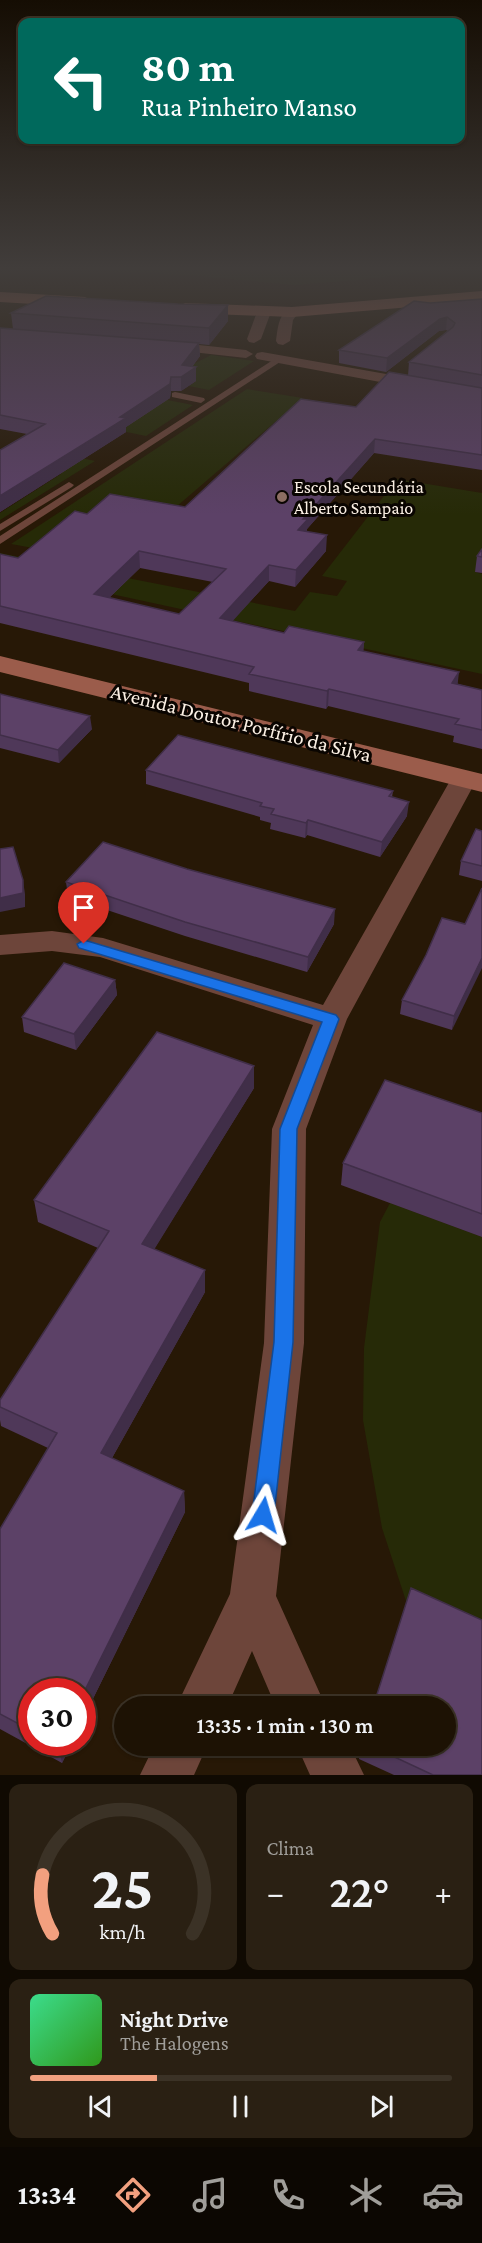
<!DOCTYPE html>
<html lang="pt">
<head>
<meta charset="utf-8">
<style>
	:root { --surface:#1d1204; --page:#2a2013; --text:#f1f3f6; --muted:#a09e9a; --line:#3b3226; --accent:#f2a07f }
	body { margin:0; font-family:"Crimson Pro",serif; background:var(--page); color:var(--text); height:100vh; display:flex; flex-direction:column; font-size:22px; white-space:nowrap }
	* { box-sizing:border-box; margin:0 }
	p { font-size:20px; color:var(--muted) }
	.icon { flex:none; width:33px; height:33px; fill:none; stroke:currentColor; stroke-width:2; stroke-linecap:round; stroke-linejoin:round }
	.map { position:relative; height:1775px; overflow:hidden }
	.side { display:flex; flex-direction:column; gap:9px; padding:9px; background:#100a02; flex:1 }
	.side>* { flex:none }
	.banner { position:absolute; left:18px; top:18px; width:447px; height:126px; border-radius:12px; box-shadow:0 2px 4px #0004,0 0 0 2px var(--line); background:#00695c; color:#fff; overflow:hidden }
	.speed { position:absolute; left:18px; top:1678px; display:flex; gap:12px; font-size:30px; font-weight:700; text-align:center }
	.speed>* { display:grid; place-content:center; width:78px; height:78px; border-radius:50%; background:var(--surface); box-shadow:0 2px 4px #0004,0 0 0 2px var(--line); line-height:1 }
	.speed .limit { border:9px solid #d22; background:#fff; color:#111 }
	.pin { position:absolute; display:grid; place-items:center; width:51px; height:51px; color:#fff; margin:-62px -26px; border-radius:50% 50% 50% 0; rotate:-45deg; box-shadow:0 0 6px #0007 }
	.pin .icon { rotate:45deg }
	.me { position:absolute; width:66px; margin:-33px; rotate:7deg; stroke-linejoin:round; filter:drop-shadow(0 0 4px #0008) }
	.turn { display:flex; align-items:center; gap:21px; height:126px; padding:0 24px; font-size:27px }
	.turn .icon { width:78px; height:78px; stroke-width:2.5 }
	.turn b { display:block; font-size:42px; line-height:51px }
	.big { font-size:45px; font-weight:600; line-height:1.1 }
	.side .card { flex:1; display:flex; flex-direction:column; justify-content:center; gap:9px; min-width:0; padding:0 21px; border-radius:12px; background:var(--page) }
	.side .dial { align-items:center; gap:0 }
	.dial svg { height:156px; overflow:visible; fill:none; stroke:var(--line); stroke-width:7; stroke-linecap:round; text-anchor:middle }
	.dial text { fill:var(--text); stroke:none }
	.song { display:flex; align-items:center; gap:18px }
	.cover { width:72px; height:72px; border-radius:9px; background:linear-gradient(135deg,hsl(150 70% 55%),hsl(110 70% 35%)) }
	.played { height:6px; border-radius:3px; background:linear-gradient(90deg,var(--accent) 30%,var(--line) 30%) }
	.keys { display:flex; justify-content:space-around; direction:ltr }
	.heat { display:flex; justify-content:space-between; align-items:center; font-size:33px; direction:ltr }
	.side .tiles { flex:1; display:grid; gap:9px; grid-template-columns:1fr 1fr }
	.card:last-child { grid-column:span 2 }
	.trip { position:absolute; left:114px; top:1696px; width:342px; height:60px; border-radius:30px; background:var(--surface); box-shadow:0 2px 4px #0004,0 0 0 2px var(--line); font-weight:600; line-height:60px; text-align:center }
	.dock { display:flex; height:96px; justify-content:space-around; align-items:center; background:#0c0702; color:var(--muted) }
	.dock .icon { width:42px; height:42px }
	.dock .on { color:var(--accent) }
	.dock b { font-size:27px; color:var(--text) }
	.map>svg:first-child { display:block }
</style>
</head>
<body>
<div class="map">
<svg width="482" height="1775" viewBox="0 0 482 1775">
	<rect width="100%" height="100%" fill="#271806"/>
	<path fill="#262a07" d="M 78,266 L 452,266 L 445,269 L 358,280 L 294,285 L 189,275 L 106,271 Z
		M 211,355 L 254,361 L 209,390 L 189,386 L 196,381 L 171,376 Z
		M 0,367 L 193,405 L 146,436 L 0,406 Z
		M 247,389 L 303,398 L 162,519 L 66,554 L 11,544 Z
		M 32,447 L 95,461 L 0,520 L 0,513 L 61,474 L 8,461 Z
		M 397,479 L 482,493 L 482,562 L 475,572 L 482,574 L 482,674 L 0,570 L 0,553 L 295,611 L 310,592 L 337,596 L 347,581 L 322,576 Z
		M 390,1203 L 482,1237 L 482,1640 L 408,1607 L 382,1528 L 363,1420 L 364,1348 L 380,1222 Z"/>
	<g fill="none" stroke-linecap="round" stroke-linejoin="round">
		<path fill="#6d453a" fill-rule="evenodd" d="M 273,360 L 280,362 L 0,544 L 0,536 Z
			M 175,392 L 204,398 L 205,400 L 201,403 L 172,397 L 172,393 Z
			M 69,482 L 74,485 L 72,487 L 0,531 L 0,524 Z"/>
		<path fill="#6d453a" fill-rule="evenodd" d="M 264,308 L 271,312 L 261,339 L 254,343 L 249,342 L 247,339 L 257,312 Z
			M 292,308 L 299,312 L 293,320 L 290,341 L 283,345 L 278,344 L 276,341 C 278,328 278,313 292,308 Z
			M 161,341 L 246,350 L 253,354 L 246,358 L 156,348 L 154,345 L 156,342 Z
			M 262,352 L 482,391 L 482,401 L 257,359 L 255,356 L 257,353 Z
			M 464,771 L 473,774 L 477,779 L 347,1019 L 306,1129 L 304,1343 L 276,1596 L 326,1707 L 276,1707 L 252,1651 L 227,1707 L 176,1707 L 230,1594 L 264,1343 L 272,1129 L 313,1025 L 100,957 L 52,951 L 0,955 L 0,935 L 52,931 L 103,938 L 323,1005 L 451,779 L 455,774 Z
			M 154,1746 L 207,1746 L 194,1775 L 140,1775 Z
			M 297,1746 L 350,1746 L 364,1775 L 310,1775 Z"/>
		<path fill="#9b5c4b" fill-rule="evenodd" d="M 482,291 L 482,301 L 292,317 L 185,313 L 177,308 L 185,303 L 292,307 Z
			M 0,292 L 85,297 L 93,302 L 85,307 L 0,302 Z
			M 0,656 L 482,774 L 482,792 L 0,672 Z"/>
	</g>
	<path fill="#4f3859" fill-rule="evenodd" d="M 482,299 L 482,470 L 374,453 L 307,529 L 307,531 L 326,551 L 295,587 L 269,581 L 232,621 L 284,633 L 364,642 L 363,651 L 458,684 L 482,690 L 482,749 L 453,742 L 454,736 L 328,706 L 326,709 L 249,691 L 249,683 L 0,623 L 0,554 L 18,558 L 87,514 L 185,507 L 408,376 L 409,362 L 448,331 L 446,330 L 439,331 L 386,372 L 339,363 L 339,350 L 430,303 ZM 140,568 L 213,582 L 179,614 L 109,598 Z
		M 11,313 L 228,321 L 209,345 L 199,344 L 200,356 L 192,367 L 196,367 L 196,381 L 181,391 L 171,391 L 170,398 L 126,427 L 126,432 L 0,512 L 0,450 L 27,434 L 0,429 L 0,328 L 13,329 Z
		M 482,549 L 482,573 L 475,572 L 477,556 Z
		M 0,694 L 92,729 L 59,763 L 0,748 Z
		M 146,770 L 393,791 L 392,797 L 407,816 L 380,857 L 307,835 L 305,838 L 270,829 L 271,823 L 260,820 L 260,817 L 146,784 Z
		M 482,831 L 482,881 L 459,875 L 461,861 Z
		M 66,882 L 334,924 L 307,972 L 185,936 L 68,897 Z
		M 482,888 L 452,1030 L 400,1014 L 402,1000 L 465,924 Z
		M 115,980 L 117,995 L 76,1050 L 24,1032 L 22,1017 Z
		M 254,1066 L 254,1088 L 154,1249 L 205,1270 L 205,1292 L 112,1458 L 184,1491 L 185,1512 L 82,1721 L 82,1692 L 32,1692 L 32,1743 L 72,1743 L 62,1763 L 0,1729 L 0,1529 L 48,1448 L 1,1426 L 0,1420 L 0,1400 L 98,1248 L 38,1222 L 34,1200 Z
		M 482,1113 L 482,1237 L 341,1185 L 343,1163 Z
		M 361,1746 L 446,1746 L 482,1775 L 394,1775 L 359,1759 Z"/>
	<path fill="#402e48" d="M 228,305 L 228,321 L 209,345 L 209,328 Z
		M 447,317 L 446,330 L 439,331 L 386,372 L 387,358 L 440,319 Z
		M 199,343 L 200,356 L 186,374 L 196,367 L 196,381 L 181,391 L 181,377 L 182,365 Z
		M 171,377 L 171,391 L 170,398 L 126,427 L 126,432 L 0,512 L 0,496 L 120,417 Z
		M 375,439 L 374,453 L 307,529 L 307,535 L 298,530 L 303,519 Z
		M 327,535 L 326,551 L 295,587 L 296,570 Z
		M 139,551 L 140,568 L 95,611 L 94,594 Z
		M 269,565 L 269,581 L 220,635 L 220,618 Z
		M 364,642 L 363,659 L 358,650 Z
		M 459,672 L 457,690 L 452,683 Z
		M 329,689 L 328,706 L 326,709 L 327,691 Z
		M 90,716 L 92,729 L 59,763 L 58,750 Z
		M 409,802 L 407,816 L 380,857 L 382,842 Z
		M 308,820 L 307,835 L 305,838 L 306,823 Z
		M 23,880 L 25,894 L 25,907 L 0,912 L 0,898 Z
		M 335,909 L 334,924 L 307,972 L 308,957 Z
		M 482,958 L 482,968 L 452,1030 L 454,1016 Z
		M 115,980 L 117,995 L 76,1050 L 74,1034 Z
		M 254,1066 L 254,1088 L 144,1266 L 142,1244 Z
		M 205,1270 L 205,1292 L 103,1474 L 101,1453 Z
		M 184,1491 L 185,1512 L 82,1721 L 82,1696 Z
		M 59,1743 L 72,1743 L 62,1763 L 58,1745 Z"/>
	<path fill="#5c4167" stroke="#402e48" stroke-width="1.5" fill-rule="evenodd" d="M 46,296 L 178,304 L 228,305 L 209,328 L 11,313 Z
		M 482,299 L 482,375 L 409,362 L 453,327 L 455,323 L 447,317 L 440,319 L 387,358 L 339,350 L 414,301 L 430,303 Z
		M 0,328 L 199,343 L 182,365 L 196,367 L 181,377 L 171,377 L 170,384 L 120,417 L 126,418 L 0,496 L 0,450 L 45,424 L 0,415 Z
		M 389,372 L 482,388 L 482,455 L 375,439 L 303,519 L 308,519 L 298,530 L 327,535 L 296,570 L 269,565 L 220,618 L 284,633 L 289,626 L 364,642 L 358,650 L 459,672 L 452,683 L 482,690 L 482,730 L 455,724 L 459,719 L 329,689 L 327,691 L 249,674 L 254,667 L 0,606 L 0,554 L 18,558 L 75,511 L 87,514 L 110,494 L 185,507 L 301,399 L 356,407 ZM 139,551 L 226,569 L 179,614 L 94,594 Z
		M 482,549 L 482,557 L 477,556 Z
		M 0,694 L 90,716 L 58,750 L 0,735 Z
		M 178,735 L 393,791 L 389,796 L 409,802 L 382,842 L 308,820 L 306,823 L 271,814 L 274,809 L 260,806 L 262,803 L 146,770 Z
		M 476,829 L 482,831 L 482,866 L 461,861 Z
		M 103,842 L 187,869 L 335,909 L 308,957 L 185,922 L 66,882 Z
		M 13,847 L 23,880 L 23,893 L 0,898 L 0,849 Z
		M 482,888 L 482,958 L 454,1016 L 402,1000 L 426,955 L 442,918 L 465,924 Z
		M 64,963 L 115,980 L 74,1034 L 22,1017 Z
		M 157,1032 L 254,1066 L 142,1244 L 205,1270 L 101,1453 L 184,1491 L 82,1696 L 82,1692 L 32,1692 L 32,1731 L 0,1714 L 0,1529 L 57,1433 L 0,1407 L 0,1400 L 109,1231 L 34,1200 Z
		M 385,1080 L 482,1113 L 482,1214 L 343,1163 Z
		M 411,1588 L 482,1620 L 482,1775 L 433,1775 L 371,1746 L 446,1746 L 446,1707 L 373,1707 Z"/>
	<linearGradient id="sky" x2="0" y2="1"><stop stop-color="#150d03"/><stop offset="0.52" stop-color="#413d3b"/><stop offset="1" stop-color="#413d3b" stop-opacity="0"/></linearGradient>
	<rect width="482" height="515" fill="url(#sky)"/>
	<path fill="#1a73e8" stroke="#114b97" stroke-width="1.5" d="M 84,940 L 336,1015 L 339,1019 L 297,1129 L 293,1342 L 274,1515 L 271,1522 L 263,1525 L 256,1522 L 252,1515 L 274,1342 L 280,1129 L 322,1022 L 79,948 L 77,944 Z"/>
	<circle fill="#8d6e63" stroke="#0a0501" stroke-width="2" cx="282" cy="497" r="6"/>
	<g text-anchor="middle" dominant-baseline="central" stroke-width="6" stroke-linejoin="round" paint-order="stroke">
		<g font-size="18" fill="#fbf0e4" stroke="#0a0501" text-anchor="start">
			<text x="294" y="487">Escola Secundária<tspan x="294" dy="21">Alberto Sampaio</tspan></text>
		</g>
		<g font-size="21" fill="#fbf0e4" stroke="#0a0501">
			<text transform="translate(241 723) rotate(14)">Avenida Doutor Porfírio da Silva</text>
		</g>
	</g>
</svg>
<div class="speed"><div class="limit">30</div></div>
<div class="pin" style="left:84px;top:944px;background:#d93025"><svg class="icon" aria-label="arrive" viewBox="0 0 24 24"><path d="M6 21V4h12l-3 4 3 4H6"/></svg></div>
<svg class="me" style="left:263px;top:1515px" viewBox="-20 -20 40 40"><path d="M0-17L14 15 0 8-14 15z" fill="#1a73e8" stroke="#fff" stroke-width="4"/></svg>
<div class="trip">13:35 · 1 min · 130 m</div>
<div class="banner">
<div class="turn"><svg class="icon" aria-label="left" viewBox="0 0 24 24"><path d="M17 20v-9H6M10 6l-5 5 5 5"/></svg><div><b>80 m</b>Rua Pinheiro Manso</div></div>
</div>
</div>
<section class="side">
<div class="tiles">
<div class="card dial"><svg viewBox="0 0 100 80">
<path d="M14 69A42 42 0 1 1 86 69"/>
<path d="M14 69A42 42 0 0 1 9 39" stroke="#f2a07f"/>
<text x="50" y="56" font-size="32" font-weight="700">25</text>
<text x="50" y="72" font-size="11">km/h</text>
</svg></div>
<div class="card"><p>Clima</p>
<div class="heat"><a>−</a><b class="big">22°</b><a>+</a></div>
</div>
<div class="card">
<div class="song"><i class="cover"></i><div><b>Night Drive</b><p>The Halogens</p></div></div>
<div class="played"></div>
<div class="keys"><svg class="icon" aria-label="previous" viewBox="0 0 24 24"><path d="M18 5L8 12l10 7zM5 5v14"/></svg><svg class="icon" aria-label="pause" viewBox="0 0 24 24"><path d="M8 5v14M16 5v14"/></svg><svg class="icon" aria-label="next" viewBox="0 0 24 24"><path d="M6 5l10 7-10 7zM19 5v14"/></svg></div>
</div>
</div>
</section>
<nav class="dock">
<b>13:34</b>
<svg class="icon on" aria-label="directions" viewBox="0 0 24 24"><path d="M12 3l9 9-9 9-9-9zM9 14v-3h6M13 9l2 2-2 2"/></svg>
<svg class="icon" aria-label="music" viewBox="0 0 24 24"><path d="M9 18V5l10-2v13"/><circle cx="6" cy="18" r="3"/><circle cx="16" cy="16" r="3"/></svg>
<svg class="icon" aria-label="phone" viewBox="0 0 24 24"><path d="M5 4h4l2 5-3 2q2 4 5 5l2-3 5 2v4C11 20 4 13 5 4z"/></svg>
<svg class="icon" aria-label="climate" viewBox="0 0 24 24"><path d="M12 3v18M4 7l16 10M4 17L20 7"/></svg>
<svg class="icon" aria-label="car" viewBox="0 0 24 24"><path d="M5 17H2v-5l4-1 3-4h7l3 4 3 1v5h-3M9 17h6M6 11h13"/><circle cx="7" cy="17" r="2"/><circle cx="17" cy="17" r="2"/></svg>
</nav>
</body>
</html>
